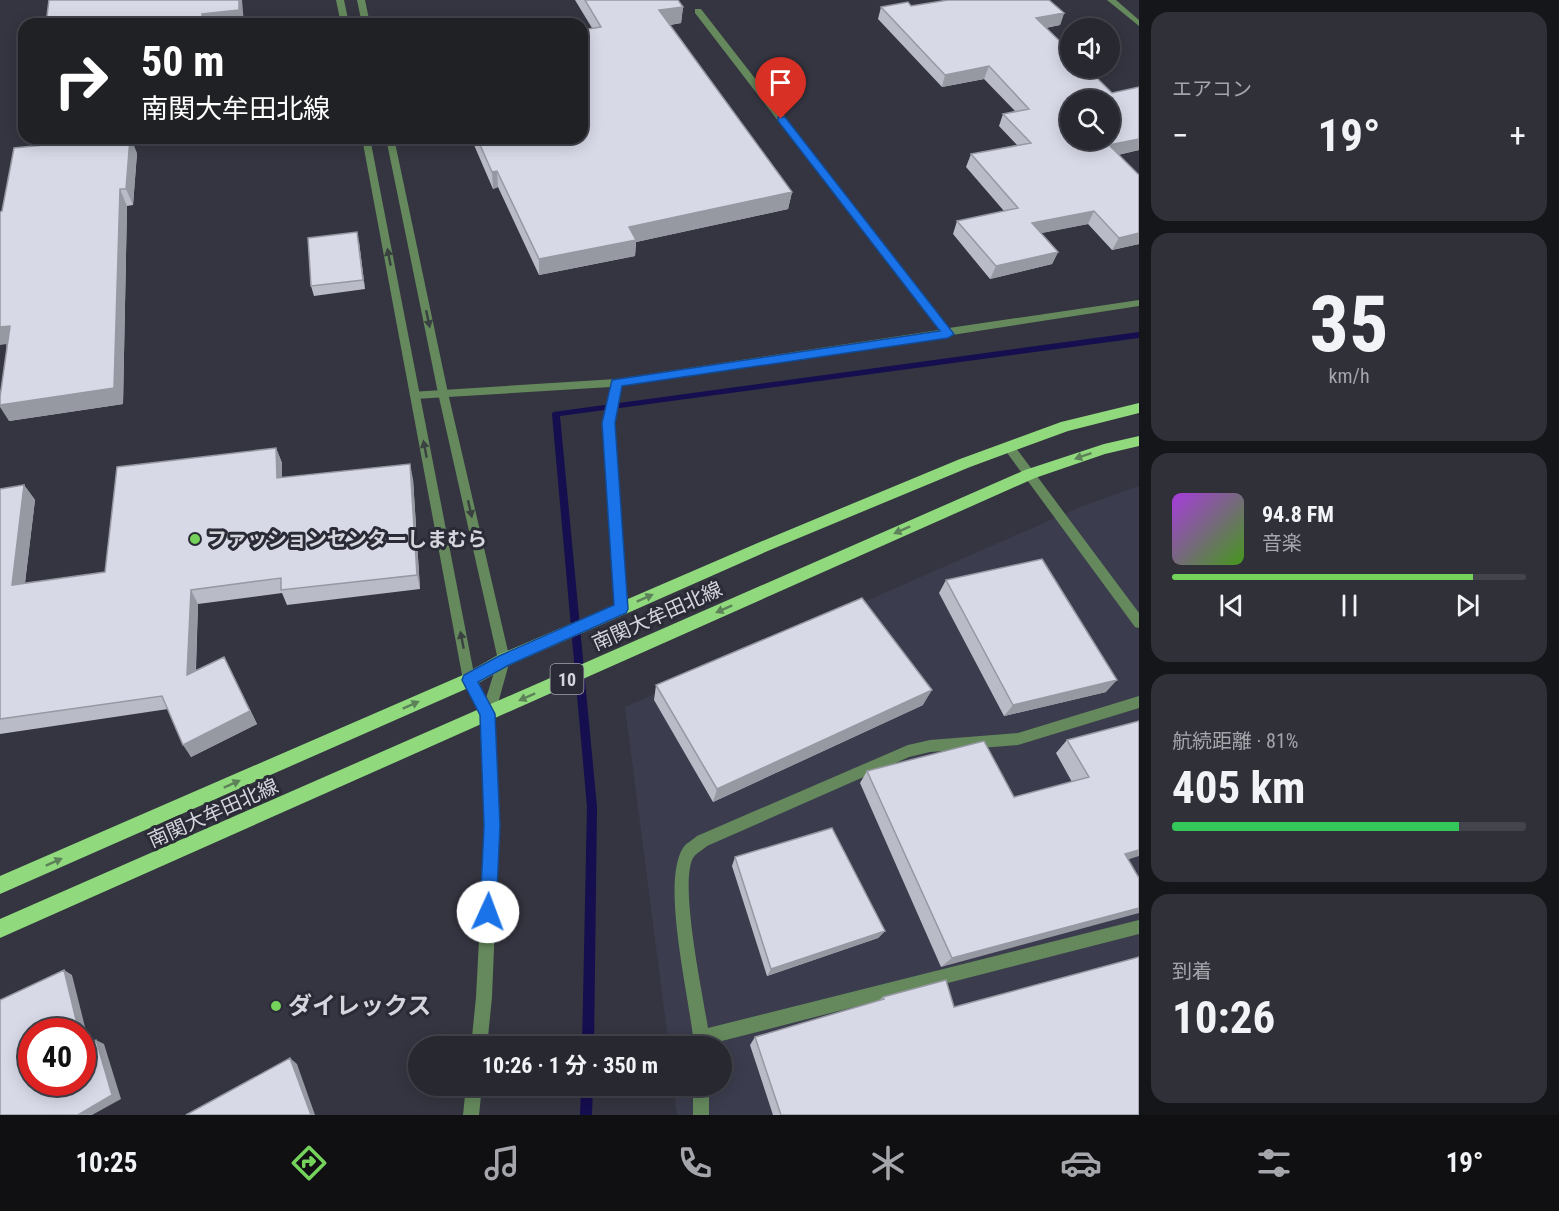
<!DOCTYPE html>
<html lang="ja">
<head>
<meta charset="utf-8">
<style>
	:root { --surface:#272830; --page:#2f3038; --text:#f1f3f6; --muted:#a4a6ab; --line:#43444c; --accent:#75d25b }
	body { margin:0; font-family:"Roboto Condensed","Noto Sans JP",sans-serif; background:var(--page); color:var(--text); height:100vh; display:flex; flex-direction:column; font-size:22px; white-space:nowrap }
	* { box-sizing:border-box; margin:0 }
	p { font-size:20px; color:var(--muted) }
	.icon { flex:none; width:33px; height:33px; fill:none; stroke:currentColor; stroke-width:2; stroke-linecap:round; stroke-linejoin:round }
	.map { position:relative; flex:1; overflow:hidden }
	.sheet { display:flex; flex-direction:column; gap:12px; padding:12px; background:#15161a; width:420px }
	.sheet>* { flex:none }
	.banner { position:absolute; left:18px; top:18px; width:570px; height:126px; border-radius:18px; box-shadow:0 3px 15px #0003,0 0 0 2px var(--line); background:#202124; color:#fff; overflow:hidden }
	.fabs { position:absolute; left:1060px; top:18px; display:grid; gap:12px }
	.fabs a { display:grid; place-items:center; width:60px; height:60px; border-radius:50%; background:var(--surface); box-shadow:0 3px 15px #0003,0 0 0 2px var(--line); font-size:30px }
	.speed { position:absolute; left:18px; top:1018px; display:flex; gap:12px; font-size:30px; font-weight:700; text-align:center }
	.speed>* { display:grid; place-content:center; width:78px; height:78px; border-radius:50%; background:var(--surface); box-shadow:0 3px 15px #0003,0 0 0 2px var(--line); line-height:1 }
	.speed .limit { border:9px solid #d22; background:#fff; color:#111 }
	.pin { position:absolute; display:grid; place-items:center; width:51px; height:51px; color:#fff; margin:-62px -26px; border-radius:50% 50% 50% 0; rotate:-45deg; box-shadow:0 0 6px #0007 }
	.pin .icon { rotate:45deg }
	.me { position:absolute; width:66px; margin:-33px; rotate:2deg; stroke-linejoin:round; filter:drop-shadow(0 0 4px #0008) }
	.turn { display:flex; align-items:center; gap:21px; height:126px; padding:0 24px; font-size:27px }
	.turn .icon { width:78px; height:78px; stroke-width:2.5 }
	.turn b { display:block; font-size:42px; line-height:51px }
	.big { font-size:45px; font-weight:700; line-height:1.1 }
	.sheet .tile { flex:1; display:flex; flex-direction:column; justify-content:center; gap:9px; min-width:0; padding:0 21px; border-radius:18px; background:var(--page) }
	.sheet .dial { align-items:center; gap:0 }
	.dial b { font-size:78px; line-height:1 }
	.song { display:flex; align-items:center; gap:18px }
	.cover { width:72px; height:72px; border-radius:9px; background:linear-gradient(135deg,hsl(280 70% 55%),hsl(100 70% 35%)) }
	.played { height:6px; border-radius:3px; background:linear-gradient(90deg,var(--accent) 85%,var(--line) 85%) }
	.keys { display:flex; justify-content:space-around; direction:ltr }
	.heat { display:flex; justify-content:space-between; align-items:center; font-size:33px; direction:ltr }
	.charge { height:9px; border-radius:4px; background:linear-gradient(90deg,#34c759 81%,var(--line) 0) }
	.trip { position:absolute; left:408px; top:1036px; width:324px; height:60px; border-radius:30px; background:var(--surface); box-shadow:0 3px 15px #0003,0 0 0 2px var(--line); font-weight:700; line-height:60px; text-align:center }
	.tab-bar { display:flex; height:96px; justify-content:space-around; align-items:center; background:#101013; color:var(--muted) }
	.tab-bar .icon { width:42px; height:42px }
	.tab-bar .selected { color:var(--accent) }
	.tab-bar b { font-size:27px; color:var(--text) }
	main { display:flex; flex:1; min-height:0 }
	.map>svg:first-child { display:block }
</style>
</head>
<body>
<main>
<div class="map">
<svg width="1139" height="1115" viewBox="0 0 1139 1115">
	<rect width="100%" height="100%" fill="#343540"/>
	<path fill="#3b3d4e" d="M 1139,486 L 1139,1115 L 677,1115 L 673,1086 L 722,1086 L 722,1047 L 669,1047 L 625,707 L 1080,507 Z"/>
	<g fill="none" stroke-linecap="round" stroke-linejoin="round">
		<path fill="#150e4f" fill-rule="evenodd" d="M 1139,332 L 1139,338 L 560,416 L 597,807 L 594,1047 L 582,1047 L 587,807 L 552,414 L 553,412 Z
			M 581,1086 L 593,1086 L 592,1115 L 580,1115 Z"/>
		<path fill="#65895c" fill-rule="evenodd" d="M 1107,0 L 1116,0 L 1139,20 L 1139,26 Z
			M 695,9 L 701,9 L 949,328 L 1139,300 L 1139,306 L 952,335 L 948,338 L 944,336 L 621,386 L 613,423 L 627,609 L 625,613 L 621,614 L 617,613 L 615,609 L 603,423 L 610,387 L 415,399 L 410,395 L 411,392 L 616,379 L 939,330 L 695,13 Z
			M 1009,443 L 1013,444 L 1139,613 L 1139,628 L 1135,627 L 1005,450 L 1003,447 Z
			M 1139,696 L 1139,708 L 1018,745 L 930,752 L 909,757 L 707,846 C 703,850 696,853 693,858 C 679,884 703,995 708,1028 L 1139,920 L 1139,934 L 710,1044 L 710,1047 L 694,1047 C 691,1002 660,884 683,848 C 686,843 693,840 697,836 L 908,745 L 930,740 L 1018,733 Z
			M 693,1086 L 709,1086 L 709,1115 L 693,1115 Z"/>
		<path fill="#65895c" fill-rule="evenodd" d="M 336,0 L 344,0 L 349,24 L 341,24 Z
			M 357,0 L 365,0 L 370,24 L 362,24 Z
			M 362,138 L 370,138 L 475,679 L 486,698 L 498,660 L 438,393 L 386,138 L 394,138 L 448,393 L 510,660 L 495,714 L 499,826 L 492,997 L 487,1047 L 471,1047 L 476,997 L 485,826 L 481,715 L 463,680 Z
			M 466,1086 L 482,1086 L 479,1115 L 463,1115 Z"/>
		<path fill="#90da7d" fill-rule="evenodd" d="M 1139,403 L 1139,413 L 1068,431 L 970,467 L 770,550 L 510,665 L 475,685 L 0,894 L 0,876 L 463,675 L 498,655 L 760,542 L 960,459 L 1061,422 Z
			M 1139,436 L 1139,446 L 1105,454 L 1035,478 L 0,938 L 0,919 L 1025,470 L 1104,444 Z"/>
	</g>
	<path fill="#b9bbc7" d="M 575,0 L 678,0 L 683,7 L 681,23 L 670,25 L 792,192 L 788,209 L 636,242 L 635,256 L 539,275 L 498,187 L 493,189 L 471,138 L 582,138 L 592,28 Z
		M 911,6 L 1064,13 L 1060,25 L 1046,28 L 1112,93 L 1139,87 L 1139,150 L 1118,155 L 1139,175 L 1139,244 L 1112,250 L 1088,224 L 1041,233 L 1058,252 L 1052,264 L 990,279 L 953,234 L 957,221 L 1004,211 L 966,167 L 971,154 L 1017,145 L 999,126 L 1003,114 L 1015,111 L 984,79 L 942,87 L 878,19 L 881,7 Z
		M 137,153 L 133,205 L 127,206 L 123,404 L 9,421 L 2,211 Z
		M 359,242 L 365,289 L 314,296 L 311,286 Z
		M 276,448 L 282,463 L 282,478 L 413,479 L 420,589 L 287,605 L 282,593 L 198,604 L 196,670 L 224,657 L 257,724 L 191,757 L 168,709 L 0,734 L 0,489 L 24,485 L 35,500 L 25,583 L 105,572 Z
		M 946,580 L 1106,692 L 1004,716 L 939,593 Z
		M 656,685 L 923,705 L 713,802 L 654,700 Z
		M 1139,721 L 1128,860 L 941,967 L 860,783 L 867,771 L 1014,797 L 1072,782 L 1056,753 L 1067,740 Z
		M 735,857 L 885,931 L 878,938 L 767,976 L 732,866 Z
		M 883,997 L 954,1007 L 1139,1115 L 773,1115 L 750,1045 L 755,1037 L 878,1001 Z"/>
	<path fill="#9698a2" d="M 239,0 L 242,0 L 244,24 L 189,24 L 202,14 Z
		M 683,7 L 681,23 L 658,27 L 659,10 Z
		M 1064,13 L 1060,25 L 1032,30 L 1036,18 Z
		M 989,66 L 984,79 L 942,87 L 945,75 Z
		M 130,138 L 131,138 L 137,153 L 133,205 L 126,189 Z
		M 1139,139 L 1139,150 L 1103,158 L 1109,145 Z
		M 497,171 L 498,187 L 493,189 L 492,172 Z
		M 120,189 L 127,206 L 123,404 L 9,421 L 0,407 L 0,405 Z
		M 792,192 L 788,209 L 636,242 L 635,256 L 539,275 L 539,259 L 629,227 Z
		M 1094,211 L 1088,224 L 1027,236 L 1032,223 Z
		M 357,232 L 359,242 L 365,289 L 363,280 Z
		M 1139,233 L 1139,244 L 1112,250 L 1119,238 Z
		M 1058,252 L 1052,264 L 990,279 L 996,266 Z
		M 10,326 L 20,342 L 0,345 L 0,327 Z
		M 276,448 L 282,463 L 282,493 L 277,478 Z
		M 410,464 L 413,479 L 420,589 L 417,575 Z
		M 24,485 L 35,500 L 23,599 L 12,585 Z
		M 191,590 L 198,604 L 195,688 L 187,675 Z
		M 224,657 L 257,724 L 191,757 L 183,745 Z
		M 1117,680 L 1106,692 L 1004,716 L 1013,705 Z
		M 932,690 L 923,705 L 713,802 L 717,789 Z
		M 1139,850 L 1139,856 L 1111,865 L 1125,854 Z
		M 1139,908 L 1139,913 L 941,967 L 952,958 Z
		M 885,931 L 878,938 L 767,976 L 771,969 Z
		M 64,970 L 72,975 L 91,1051 L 82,1047 L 82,1032 L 79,1032 Z
		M 96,1040 L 104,1044 L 121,1099 L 92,1115 L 78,1115 Z
		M 290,1058 L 297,1064 L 315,1115 L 311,1115 Z"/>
	<path fill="#d7d9e7" stroke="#9698a2" stroke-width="1.5" fill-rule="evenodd" d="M 49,0 L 239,0 L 239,10 L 202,14 L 202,22 L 189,24 L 46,24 Z
		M 585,0 L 678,0 L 683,7 L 659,10 L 792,192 L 629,227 L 636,240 L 539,259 L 497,171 L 492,172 L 477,138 L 582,138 L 582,30 L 601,27 Z
		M 948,0 L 1049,0 L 1064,13 L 1036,18 L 1071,52 L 1071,68 L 1087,68 L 1112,93 L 1139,87 L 1139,139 L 1109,145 L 1139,175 L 1139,233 L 1119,238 L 1094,211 L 1032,223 L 1058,252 L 996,266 L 957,221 L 1018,208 L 971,154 L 1031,143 L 1003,114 L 1029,109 L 989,66 L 945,75 L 881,7 L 908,2 L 911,6 ZM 1071,100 L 1110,100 L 1110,140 L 1071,140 Z
		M 113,138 L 130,138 L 126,189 L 120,189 L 114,388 L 0,405 L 0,397 L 10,326 L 0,327 L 0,212 L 2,211 L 14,148 Z
		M 357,232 L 363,280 L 311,286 L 308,238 Z
		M 276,448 L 277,478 L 410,464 L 417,575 L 281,590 L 281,578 L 191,590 L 187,675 L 224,657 L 250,711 L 183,745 L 162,696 L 0,719 L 0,489 L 24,485 L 12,585 L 105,572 L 117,467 Z
		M 1042,559 L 1117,680 L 1013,705 L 946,580 Z
		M 862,598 L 932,690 L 717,789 L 656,685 Z
		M 1139,721 L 1139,850 L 1125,854 L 1139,878 L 1139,908 L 952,958 L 867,771 L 984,741 L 1014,797 L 1089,777 L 1067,740 Z
		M 832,828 L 885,931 L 771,969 L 735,857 Z
		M 1139,957 L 1139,1115 L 781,1115 L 755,1037 L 884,999 L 883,997 L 946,980 L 954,1007 Z
		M 64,970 L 79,1032 L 32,1032 L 32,1083 L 82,1083 L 82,1047 L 96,1040 L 112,1095 L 78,1115 L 0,1115 L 0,1000 Z
		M 290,1058 L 311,1115 L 186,1115 Z"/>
	<defs><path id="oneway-solid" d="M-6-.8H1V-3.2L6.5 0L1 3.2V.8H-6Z" transform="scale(1.5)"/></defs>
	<g fill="#394240">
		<use href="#oneway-solid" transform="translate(389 257) rotate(-101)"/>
		<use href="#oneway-solid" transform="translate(428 319) rotate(78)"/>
		<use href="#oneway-solid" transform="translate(425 449) rotate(-101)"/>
		<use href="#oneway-solid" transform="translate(470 509) rotate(77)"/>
		<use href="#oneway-solid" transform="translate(462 640) rotate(-101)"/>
	</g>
	<g fill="#5d825a">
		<use href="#oneway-solid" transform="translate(1083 456) rotate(161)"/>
		<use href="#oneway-solid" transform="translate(902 530) rotate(156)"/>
		<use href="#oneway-solid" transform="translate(645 598) rotate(-24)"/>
		<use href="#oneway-solid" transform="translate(724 609) rotate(156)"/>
		<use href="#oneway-solid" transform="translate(527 697) rotate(156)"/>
		<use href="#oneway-solid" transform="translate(411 705) rotate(-24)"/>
		<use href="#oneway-solid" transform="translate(232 784) rotate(-24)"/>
		<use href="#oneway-solid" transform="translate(54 862) rotate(-24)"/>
	</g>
	<path fill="#1a73e8" stroke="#114b97" stroke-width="1.5" d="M 778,117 L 785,117 L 954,334 L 948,338 L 622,386 L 615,423 L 628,609 L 626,613 L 509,665 L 478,682 L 495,714 L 500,826 L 496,912 L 494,918 L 488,920 L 482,918 L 480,912 L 484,826 L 480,715 L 462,680 L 464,675 L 499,656 L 614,605 L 602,423 L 612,380 L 940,331 L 778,121 Z"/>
	<g fill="#75d25b" stroke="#2a2b36" stroke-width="2">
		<circle cx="195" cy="539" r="6"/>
		<circle cx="276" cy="1006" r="6"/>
	</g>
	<g text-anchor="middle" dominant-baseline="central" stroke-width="6" stroke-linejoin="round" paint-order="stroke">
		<rect fill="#2a2b36" stroke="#a2a3ab" stroke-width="1.5" x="550.5" y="664" width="33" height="30" rx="4.5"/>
		<g font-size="18" font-weight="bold" fill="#d5d6dd">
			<text x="567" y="679">10</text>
		</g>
		<g font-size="20" font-weight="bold" fill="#d5d6dd" stroke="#2a2b36" text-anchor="start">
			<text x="207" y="539">ファッションセンターしまむら</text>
		</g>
		<g font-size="20" fill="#d5d6dd" stroke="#2a2b36">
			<text transform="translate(657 616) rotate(-24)">南関大牟田北線</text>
			<text transform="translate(213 813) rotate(-24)">南関大牟田北線</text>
		</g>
		<g font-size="24" font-weight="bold" fill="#d5d6dd" stroke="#2a2b36" text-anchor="start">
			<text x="288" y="1006">ダイレックス</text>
		</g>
	</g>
</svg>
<div class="fabs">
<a><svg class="icon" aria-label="sound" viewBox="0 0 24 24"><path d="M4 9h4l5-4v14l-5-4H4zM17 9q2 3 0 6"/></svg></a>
<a><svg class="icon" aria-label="search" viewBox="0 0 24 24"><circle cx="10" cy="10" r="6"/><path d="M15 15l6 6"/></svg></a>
</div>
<div class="speed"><div class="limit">40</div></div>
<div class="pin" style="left:781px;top:119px;background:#d93025"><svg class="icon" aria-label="arrive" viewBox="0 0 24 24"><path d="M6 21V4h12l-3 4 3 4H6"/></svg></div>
<svg class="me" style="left:488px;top:912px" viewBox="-20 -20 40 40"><circle r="19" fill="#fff"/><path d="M0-13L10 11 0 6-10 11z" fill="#1a73e8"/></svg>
<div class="trip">10:26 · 1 分 · 350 m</div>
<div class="banner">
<div class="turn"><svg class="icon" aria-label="right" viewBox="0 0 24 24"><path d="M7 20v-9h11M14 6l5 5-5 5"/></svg><div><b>50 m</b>南関大牟田北線</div></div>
</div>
</div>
<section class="sheet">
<div class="tile"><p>エアコン</p>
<div class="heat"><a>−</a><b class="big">19°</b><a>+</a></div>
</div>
<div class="tile dial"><b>35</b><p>km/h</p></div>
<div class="tile">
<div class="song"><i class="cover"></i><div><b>94.8 FM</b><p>音楽</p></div></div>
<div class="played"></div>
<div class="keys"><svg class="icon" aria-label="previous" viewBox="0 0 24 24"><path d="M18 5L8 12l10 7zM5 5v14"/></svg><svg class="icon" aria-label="pause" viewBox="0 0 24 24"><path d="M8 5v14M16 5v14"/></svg><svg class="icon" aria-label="next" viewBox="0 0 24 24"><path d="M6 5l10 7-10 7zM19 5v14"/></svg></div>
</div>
<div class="tile"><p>航続距離 · 81%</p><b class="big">405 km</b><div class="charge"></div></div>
<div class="tile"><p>到着</p><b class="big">10:26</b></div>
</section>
</main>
<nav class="tab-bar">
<b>10:25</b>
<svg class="icon selected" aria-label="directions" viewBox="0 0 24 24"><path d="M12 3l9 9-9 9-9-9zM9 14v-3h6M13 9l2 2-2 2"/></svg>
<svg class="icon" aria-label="music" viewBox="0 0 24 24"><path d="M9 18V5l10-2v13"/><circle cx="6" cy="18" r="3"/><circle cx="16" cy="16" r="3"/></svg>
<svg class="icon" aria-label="phone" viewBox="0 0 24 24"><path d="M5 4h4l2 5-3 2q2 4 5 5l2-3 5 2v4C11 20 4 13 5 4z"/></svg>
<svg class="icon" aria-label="climate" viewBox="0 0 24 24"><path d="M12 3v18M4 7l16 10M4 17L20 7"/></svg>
<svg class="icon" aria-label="car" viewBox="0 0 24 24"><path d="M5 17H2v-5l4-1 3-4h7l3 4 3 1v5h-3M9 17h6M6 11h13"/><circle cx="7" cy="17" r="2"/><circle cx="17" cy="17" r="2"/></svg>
<svg class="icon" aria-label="filters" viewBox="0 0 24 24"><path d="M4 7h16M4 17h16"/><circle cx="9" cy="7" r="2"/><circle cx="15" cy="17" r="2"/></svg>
<b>19°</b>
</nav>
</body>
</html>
